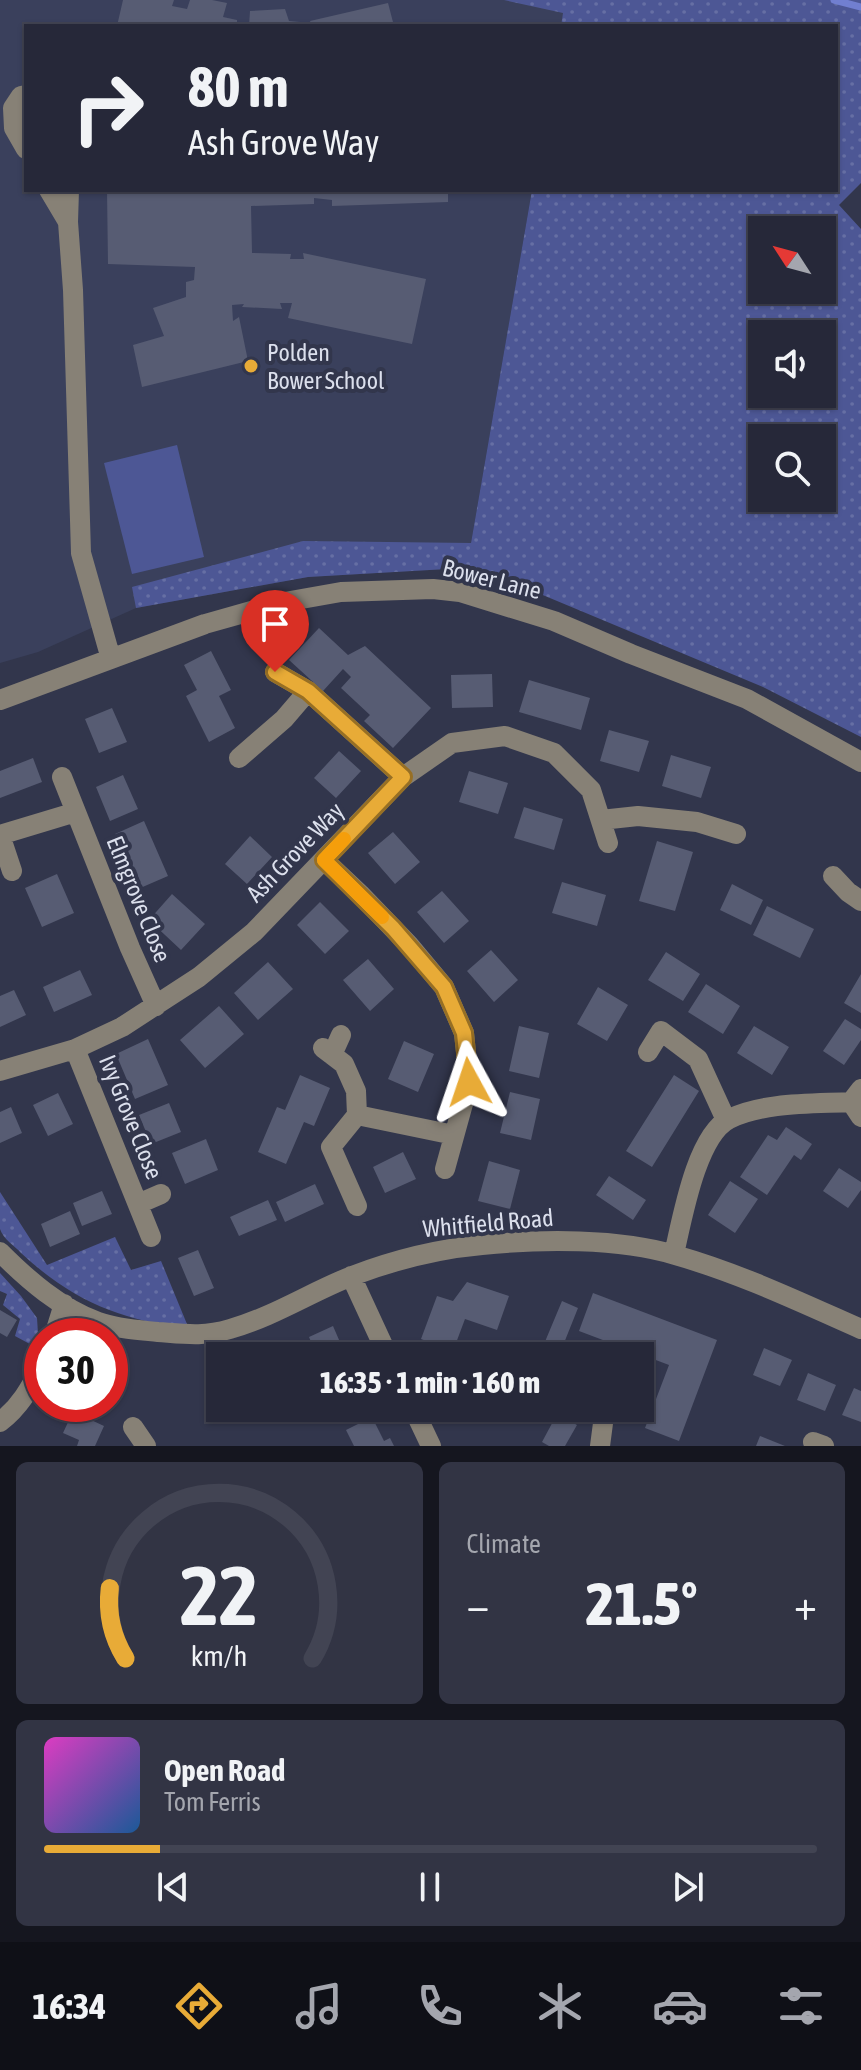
<!DOCTYPE html>
<html lang="en">
<head>
<meta charset="utf-8">
<style>
	:root { --surface:#262839; --page:#323444; --text:#f1f3f6; --muted:#a4a6ae; --line:#424453; --accent:#e8ab37 }
	body { margin:0; font-family:"Asap Condensed",sans-serif; background:var(--page); color:var(--text); height:100vh; display:flex; flex-direction:column; font-size:30px; white-space:nowrap }
	* { box-sizing:border-box; margin:0 }
	p { font-size:26px; color:var(--muted) }
	.icon { flex:none; width:44px; height:44px; fill:none; stroke:currentColor; stroke-width:2; stroke-linecap:round; stroke-linejoin:round }
	.map { position:relative; height:1446px; overflow:hidden }
	.drawer { display:flex; flex-direction:column; gap:16px; padding:16px; background:#15161f; flex:1 }
	.drawer>* { flex:none }
	.banner { position:absolute; left:24px; top:24px; width:814px; height:168px; border-radius:0px; box-shadow:0 2px 6px #0004,0 0 0 2px var(--line); background:#262839; color:var(--text); overflow:hidden }
	.needle { width:52px; rotate:306deg }
	.buttons { position:absolute; left:748px; top:216px; display:grid; gap:16px }
	.buttons a { display:grid; place-items:center; width:88px; height:88px; border-radius:0px; background:var(--surface); box-shadow:0 2px 6px #0004,0 0 0 2px var(--line); font-size:40px }
	.speed { position:absolute; left:24px; top:1318px; display:flex; gap:16px; font-size:40px; font-weight:700; text-align:center }
	.speed>* { display:grid; place-content:center; width:104px; height:104px; border-radius:50%; background:var(--surface); box-shadow:0 2px 6px #0004,0 0 0 2px var(--line); line-height:1 }
	.speed .limit { border:12px solid #d22; background:#fff; color:#111 }
	.pin { position:absolute; display:grid; place-items:center; width:68px; height:68px; color:#fff; margin:-82px -34px; border-radius:50% 50% 50% 0; rotate:-45deg; box-shadow:0 0 8px #0007 }
	.pin .icon { rotate:45deg }
	.me { position:absolute; width:88px; margin:-44px; rotate:355deg; stroke-linejoin:round; filter:drop-shadow(0 0 6px #0008) }
	.turn { display:flex; align-items:center; gap:28px; height:168px; padding:0 32px; font-size:36px }
	.turn .icon { width:104px; height:104px; stroke-width:2.5 }
	.turn b { display:block; font-size:56px; line-height:68px }
	.big { font-size:60px; font-weight:800; line-height:1.1 }
	.drawer .tile { flex:1; display:flex; flex-direction:column; justify-content:center; gap:12px; min-width:0; padding:0 28px; border-radius:12px; background:var(--page) }
	.drawer .dial { align-items:center; gap:0 }
	.dial svg { height:208px; overflow:visible; fill:none; stroke:var(--line); stroke-width:7; stroke-linecap:round; text-anchor:middle }
	.dial text { fill:var(--text); stroke:none }
	.song { display:flex; align-items:center; gap:24px }
	.cover { width:96px; height:96px; border-radius:12px; background:linear-gradient(135deg,hsl(310 70% 55%),hsl(210 70% 35%)) }
	.played { height:8px; border-radius:4px; background:linear-gradient(90deg,var(--accent) 15%,var(--line) 15%) }
	.keys { display:flex; justify-content:space-around; direction:ltr }
	.heat { display:flex; justify-content:space-between; align-items:center; font-size:44px; direction:ltr }
	.drawer .tiles { flex:1; display:grid; gap:16px; grid-template-columns:1fr 1fr }
	.tile:last-child { grid-column:span 2 }
	.trip { position:absolute; left:206px; top:1342px; width:448px; height:80px; border-radius:0px; background:var(--surface); box-shadow:0 2px 6px #0004,0 0 0 2px var(--line); font-weight:800; line-height:80px; text-align:center }
	.tabs { display:flex; height:128px; justify-content:space-around; align-items:center; background:#0f1017; color:var(--muted) }
	.tabs .icon { width:56px; height:56px }
	.tabs .current { color:var(--accent) }
	.tabs b { font-size:36px; color:var(--text) }
	.map>svg:first-child { display:block }
</style>
</head>
<body>
<div class="map">
<svg width="861" height="1446" viewBox="0 0 861 1446">
	<defs>
		<pattern id="grass-dots" width="8" height="8" patternUnits="userSpaceOnUse" patternTransform="scale(2)"><rect width="8" height="8" fill="#4d5795"/><path d="M2 2h.1M6 6h.1" fill="none" stroke="#666fa4" stroke-width="1.8" stroke-linecap="round"/></pattern>
	</defs>
	<rect width="100%" height="100%" fill="#32364c"/>
	<path fill="#3a405c" d="M 0,0 L 566,0 L 561,26 L 26,26 L 26,190 L 532,190 L 471,543 L 468,573 L 446,569 L 308,577 L 136,608 L 38,652 L 0,663 Z"/>
	<path fill="url(#grass-dots)" fill-rule="evenodd" d="M 504,0 L 861,0 L 861,183 L 839,205 L 861,229 L 861,737 L 763,687 L 507,580 L 447,569 L 308,577 L 136,608 L 132,587 L 303,541 L 471,543 L 532,190 L 836,190 L 836,26 L 561,26 L 563,13 ZM 762,230 L 822,230 L 822,290 L 762,290 ZM 762,334 L 822,334 L 822,394 L 762,394 ZM 762,438 L 822,438 L 822,498 L 762,498 Z
		M 0,1192 L 47,1265 L 115,1237 L 131,1270 L 161,1261 L 189,1329 C 119,1319 74,1302 21,1253 C 15,1246 3,1239 0,1229 C 0,1219 0,1203 0,1192 Z
		M 0,1273 L 21,1296 L 37,1318 L 39,1349 L 15,1336 L 20,1319 L 3,1305 L 7,1294 L 0,1291 Z"/>
	<path fill="#4d5795" d="M 177,445 L 204,557 L 132,574 L 104,463 Z"/>
	<g fill="none" stroke-linecap="round" stroke-linejoin="round">
		<path stroke="#717fd0" stroke-width="7" d="M 834,0 L 861,7"/>
	</g>
	<path fill="#575c73" d="M 123,0 L 174,0 L 172,6 L 187,9 L 190,0 L 212,0 L 227,3 L 223,17 L 237,20 L 237,26 L 117,26 Z
		M 388,3 L 394,26 L 312,26 L 310,21 Z
		M 285,9 L 289,21 L 300,22 L 302,26 L 249,26 L 250,11 Z
		M 107,190 L 448,190 L 448,202 L 332,206 L 332,200 L 314,198 L 314,204 L 251,206 L 252,253 L 291,254 L 290,259 L 304,259 L 303,253 L 426,279 L 412,344 L 288,318 L 292,303 L 280,303 L 282,309 L 242,307 L 244,304 L 232,305 L 233,321 L 239,317 L 248,361 L 142,387 L 133,345 L 164,336 L 153,308 L 186,297 L 186,282 L 194,280 L 195,267 L 108,264 Z
		M 319,628 L 348,655 L 365,646 L 431,708 L 393,748 L 364,721 L 370,715 L 341,688 L 351,677 L 343,669 L 323,691 L 289,660 Z
		M 211,651 L 231,690 L 219,696 L 235,728 L 209,742 L 186,696 L 197,690 L 184,665 Z
		M 492,674 L 493,707 L 452,708 L 451,675 Z
		M 529,680 L 590,698 L 581,730 L 519,712 Z
		M 112,708 L 127,742 L 99,753 L 85,719 Z
		M 609,730 L 649,741 L 639,772 L 600,761 Z
		M 339,751 L 361,771 L 336,798 L 314,778 Z
		M 671,755 L 711,767 L 701,798 L 662,786 Z
		M 33,758 L 42,782 L 0,798 L 0,771 Z
		M 469,771 L 508,783 L 498,814 L 459,802 Z
		M 123,775 L 138,809 L 110,821 L 96,787 Z
		M 524,807 L 563,819 L 554,850 L 514,838 Z
		M 144,821 L 168,876 L 138,889 L 115,834 Z
		M 393,832 L 420,862 L 395,884 L 368,853 Z
		M 250,836 L 272,857 L 247,884 L 225,864 Z
		M 657,841 L 693,852 L 675,911 L 639,901 Z
		M 57,874 L 74,913 L 42,927 L 25,888 Z
		M 562,882 L 606,895 L 597,926 L 552,913 Z
		M 732,884 L 763,900 L 751,925 L 720,910 Z
		M 442,891 L 469,921 L 444,943 L 417,912 Z
		M 172,894 L 205,924 L 181,950 L 149,920 Z
		M 320,902 L 349,931 L 325,954 L 297,925 Z
		M 767,906 L 814,929 L 800,958 L 753,935 Z
		M 491,950 L 518,980 L 494,1002 L 467,971 Z
		M 666,952 L 700,974 L 683,1001 L 648,980 Z
		M 368,959 L 394,989 L 370,1011 L 343,980 Z
		M 268,962 L 293,989 L 258,1020 L 234,993 Z
		M 80,970 L 92,995 L 54,1012 L 43,987 Z
		M 861,974 L 861,1013 L 844,1003 Z
		M 706,984 L 740,1006 L 723,1034 L 688,1012 Z
		M 598,987 L 628,1005 L 607,1041 L 577,1024 Z
		M 14,990 L 26,1015 L 0,1027 L 0,996 Z
		M 219,1006 L 244,1034 L 205,1068 L 180,1040 Z
		M 845,1019 L 861,1029 L 861,1040 L 844,1065 L 823,1051 Z
		M 519,1026 L 549,1033 L 539,1078 L 509,1071 Z
		M 754,1026 L 789,1047 L 772,1075 L 737,1053 Z
		M 148,1039 L 168,1085 L 135,1099 L 116,1054 Z
		M 404,1041 L 434,1054 L 418,1092 L 388,1079 Z
		M 300,1075 L 330,1088 L 314,1126 L 304,1122 L 286,1164 L 258,1152 L 277,1107 L 285,1110 Z
		M 674,1075 L 699,1091 L 652,1167 L 626,1151 Z
		M 510,1092 L 540,1099 L 531,1140 L 500,1133 Z
		M 58,1093 L 73,1124 L 48,1136 L 33,1105 Z
		M 169,1103 L 181,1132 L 151,1144 L 139,1115 Z
		M 11,1107 L 22,1133 L 0,1143 L 0,1112 Z
		M 786,1127 L 812,1144 L 801,1160 L 794,1155 L 767,1195 L 740,1177 L 768,1135 L 777,1140 Z
		M 206,1139 L 218,1170 L 185,1184 L 172,1153 Z
		M 403,1152 L 416,1179 L 385,1193 L 373,1167 Z
		M 489,1161 L 520,1170 L 510,1209 L 478,1201 Z
		M 839,1168 L 861,1182 L 861,1190 L 848,1208 L 823,1191 Z
		M 609,1176 L 646,1200 L 633,1220 L 596,1195 Z
		M 730,1181 L 758,1199 L 735,1233 L 708,1215 Z
		M 315,1184 L 324,1204 L 285,1222 L 276,1202 Z
		M 102,1191 L 112,1214 L 82,1226 L 73,1203 Z
		M 268,1200 L 277,1220 L 239,1236 L 230,1217 Z
		M 70,1211 L 80,1234 L 50,1247 L 41,1224 Z
		M 198,1250 L 214,1288 L 194,1296 L 178,1258 Z
		M 467,1282 L 509,1296 L 497,1330 L 465,1319 L 453,1351 L 421,1339 L 437,1296 L 453,1301 Z
		M 593,1293 L 717,1340 L 679,1441 L 645,1428 L 669,1365 L 579,1331 Z
		M 562,1301 L 578,1308 L 564,1343 L 574,1347 L 570,1356 L 539,1356 Z
		M 0,1310 L 17,1320 L 7,1337 L 0,1333 Z
		M 333,1326 L 346,1356 L 317,1356 L 309,1337 Z
		M 764,1348 L 792,1360 L 780,1386 L 753,1375 Z
		M 220,1369 L 220,1399 L 216,1401 L 205,1376 Z
		M 808,1373 L 836,1385 L 825,1411 L 797,1400 Z
		M 854,1388 L 861,1391 L 861,1422 L 842,1415 Z
		M 76,1405 L 92,1413 L 89,1419 L 104,1426 L 95,1446 L 77,1446 L 79,1440 L 63,1433 Z
		M 557,1414 L 577,1425 L 565,1446 L 549,1446 L 542,1442 Z
		M 372,1417 L 384,1441 L 390,1438 L 394,1446 L 354,1446 L 346,1430 Z
		M 760,1436 L 785,1446 L 756,1446 Z"/>
	<g fill="none" stroke-linecap="round" stroke-linejoin="round">
		<path stroke="#878176" stroke-width="20" d="M 26,95 L 21,96 L 13,108 L 14,128 L 26,149
			M 49,190 L 68,222
			M 69,190 L 68,222 L 73,290 L 81,553 L 111,659
			M 275,672 L 308,691 L 403,777
			M 0,700 L 205,624 L 279,603 L 341,592 L 433,589 L 460,592 L 554,621 L 631,654 L 747,699 L 861,762
			M 239,758 L 284,719 L 308,691
			M 62,777 L 130,948 L 156,1006
			M 601,820 L 638,816 L 697,822 L 736,834
			M 0,835 L 76,812
			M 0,835 L 12,871
			M 324,860 L 360,894 L 409,945 L 444,987 L 464,1033 L 469,1082 L 445,1169
			M 833,876 L 848,892 L 861,901
			M 323,1048 L 344,1064 L 356,1091 L 357,1115 L 331,1147 L 357,1206
			M 75,1049 L 151,1237
			M 648,1052 L 661,1031 L 698,1059 L 726,1120
			M 332,1055 L 341,1035
			M 0,1071 L 75,1049 L 122,1027 L 199,977 L 254,932 L 403,777 L 452,743 L 505,736 L 554,753 L 591,790 L 608,843
			M 861,1089 L 851,1102 L 861,1117
			M 357,1115 L 454,1135
			M 138,1204 L 161,1194
			M 0,1252 C 28,1280 60,1308 98,1322 C 117,1329 138,1330 158,1332 C 185,1334 203,1337 230,1329 C 273,1317 311,1292 352,1276 C 394,1260 437,1249 482,1245 C 540,1239 619,1238 675,1255 C 739,1273 800,1302 861,1329
			M 674,1254 C 682,1220 696,1136 729,1119 C 763,1102 813,1104 851,1102
			M 351,1276 L 388,1356
			M 54,1336 L 64,1304
			M 413,1408 L 431,1446
			M 0,1422 C 19,1408 31,1387 42,1366
			M 133,1427 L 146,1446
			M 813,1442 L 824,1446
			M 600,1446 L 605,1408"/>
	</g>
	<g fill="none" stroke-linecap="round" stroke-linejoin="round">
		<g stroke="#976f24" stroke-width="20">
			<path id="route" d="M 275,672 L 308,691 L 403,777 L 324,860 L 393,928 L 444,987 L 464,1033 L 469,1082"/>
		</g>
		<use href="#route" stroke="#e8ab37" stroke-width="14"/>
		<path stroke="#f59e0b" stroke-width="14" d="M 344,839 L 324,860 L 382,917"/>
	</g>
	<circle fill="#e8ab37" stroke="#32364c" stroke-width="3" cx="251" cy="366" r="8"/>
	<g text-anchor="middle" dominant-baseline="central" stroke-width="8" stroke-linejoin="round" paint-order="stroke">
		<g font-size="24" fill="#dbdfec" stroke="#32364c" text-anchor="start">
			<text x="267" y="352">Polden<tspan x="267" dy="28">Bower School</tspan></text>
		</g>
		<g font-size="24" fill="#dbdfec" stroke="#32364c">
			<text transform="translate(492 579) rotate(14)">Bower Lane</text>
			<text transform="translate(295 852) rotate(-46)">Ash Grove Way</text>
			<text transform="translate(139 899) rotate(68)">Elmgrove Close</text>
			<text transform="translate(131 1117) rotate(68)">Ivy Grove Close</text>
			<text transform="translate(488 1223) rotate(-5)">Whitfield Road</text>
		</g>
	</g>
</svg>
<div class="buttons">
<a><svg class="needle" viewBox="-14 -14 28 28"><path d="M0-13l5 13h-10z" fill="#e53935"/><path d="M0 13l5-13h-10z" fill="#a4a6ae"/></svg></a>
<a><svg class="icon" aria-label="sound" viewBox="0 0 24 24"><path d="M4 9h4l5-4v14l-5-4H4zM17 9q2 3 0 6"/></svg></a>
<a><svg class="icon" aria-label="search" viewBox="0 0 24 24"><circle cx="10" cy="10" r="6"/><path d="M15 15l6 6"/></svg></a>
</div>
<div class="speed"><div class="limit">30</div></div>
<div class="pin" style="left:275px;top:672px;background:#d93025"><svg class="icon" aria-label="arrive" viewBox="0 0 24 24"><path d="M6 21V4h12l-3 4 3 4H6"/></svg></div>
<svg class="me" style="left:469px;top:1082px" viewBox="-20 -20 40 40"><path d="M0-17L14 15 0 8-14 15z" fill="#e8ab37" stroke="#fff" stroke-width="4"/></svg>
<div class="trip">16:35 · 1 min · 160 m</div>
<div class="banner">
<div class="turn"><svg class="icon" aria-label="right" viewBox="0 0 24 24"><path d="M7 20v-9h11M14 6l5 5-5 5"/></svg><div><b>80 m</b>Ash Grove Way</div></div>
</div>
</div>
<section class="drawer">
<div class="tiles">
<div class="tile dial"><svg viewBox="0 0 100 80">
<path d="M14 69A42 42 0 1 1 86 69"/>
<path d="M14 69A42 42 0 0 1 8 42" stroke="#e8ab37"/>
<text x="50" y="56" font-size="32" font-weight="700">22</text>
<text x="50" y="72" font-size="11">km/h</text>
</svg></div>
<div class="tile"><p>Climate</p>
<div class="heat"><a>−</a><b class="big">21.5°</b><a>+</a></div>
</div>
<div class="tile">
<div class="song"><i class="cover"></i><div><b>Open Road</b><p>Tom Ferris</p></div></div>
<div class="played"></div>
<div class="keys"><svg class="icon" aria-label="previous" viewBox="0 0 24 24"><path d="M18 5L8 12l10 7zM5 5v14"/></svg><svg class="icon" aria-label="pause" viewBox="0 0 24 24"><path d="M8 5v14M16 5v14"/></svg><svg class="icon" aria-label="next" viewBox="0 0 24 24"><path d="M6 5l10 7-10 7zM19 5v14"/></svg></div>
</div>
</div>
</section>
<nav class="tabs">
<b>16:34</b>
<svg class="icon current" aria-label="directions" viewBox="0 0 24 24"><path d="M12 3l9 9-9 9-9-9zM9 14v-3h6M13 9l2 2-2 2"/></svg>
<svg class="icon" aria-label="music" viewBox="0 0 24 24"><path d="M9 18V5l10-2v13"/><circle cx="6" cy="18" r="3"/><circle cx="16" cy="16" r="3"/></svg>
<svg class="icon" aria-label="phone" viewBox="0 0 24 24"><path d="M5 4h4l2 5-3 2q2 4 5 5l2-3 5 2v4C11 20 4 13 5 4z"/></svg>
<svg class="icon" aria-label="climate" viewBox="0 0 24 24"><path d="M12 3v18M4 7l16 10M4 17L20 7"/></svg>
<svg class="icon" aria-label="car" viewBox="0 0 24 24"><path d="M5 17H2v-5l4-1 3-4h7l3 4 3 1v5h-3M9 17h6M6 11h13"/><circle cx="7" cy="17" r="2"/><circle cx="17" cy="17" r="2"/></svg>
<svg class="icon" aria-label="filters" viewBox="0 0 24 24"><path d="M4 7h16M4 17h16"/><circle cx="9" cy="7" r="2"/><circle cx="15" cy="17" r="2"/></svg>
</nav>
</body>
</html>
